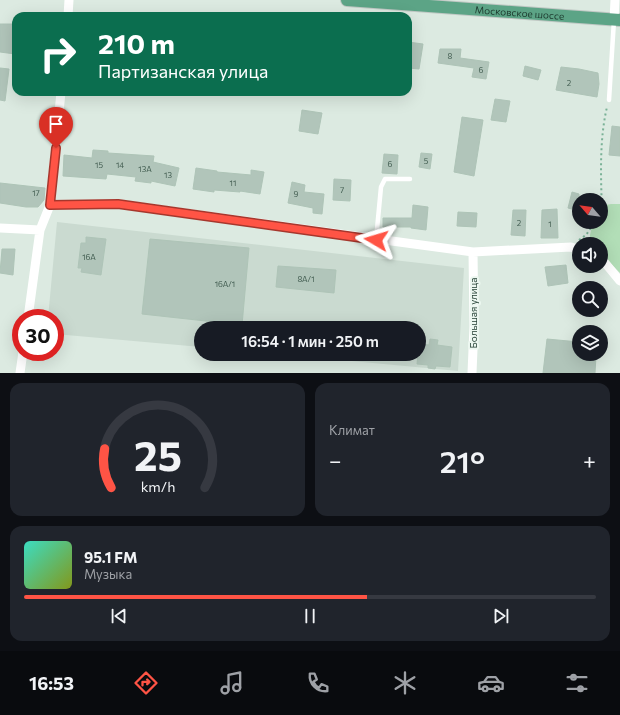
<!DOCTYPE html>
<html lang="ru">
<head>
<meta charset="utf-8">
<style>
	:root { --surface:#171b24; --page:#20242c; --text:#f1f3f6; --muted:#9ea1a6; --line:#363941; --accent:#ff5445 }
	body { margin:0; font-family:Commissioner,sans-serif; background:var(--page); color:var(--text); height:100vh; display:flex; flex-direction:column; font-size:15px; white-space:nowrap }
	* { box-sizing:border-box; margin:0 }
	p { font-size:13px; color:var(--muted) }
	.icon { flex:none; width:22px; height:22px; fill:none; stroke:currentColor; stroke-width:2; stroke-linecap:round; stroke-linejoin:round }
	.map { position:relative; height:373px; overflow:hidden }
	.side { display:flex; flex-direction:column; gap:10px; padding:10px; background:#0d0f14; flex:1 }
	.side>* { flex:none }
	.hud { position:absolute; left:12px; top:12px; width:400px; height:84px; border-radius:12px; box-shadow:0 4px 16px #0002; background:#0b6e4f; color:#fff; overflow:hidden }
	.needle { width:26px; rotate:298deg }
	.buttons { position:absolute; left:572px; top:193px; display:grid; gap:8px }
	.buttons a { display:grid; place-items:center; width:36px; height:36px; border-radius:50%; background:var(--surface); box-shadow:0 4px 16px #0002; font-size:20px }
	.speed { position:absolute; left:12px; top:309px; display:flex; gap:8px; font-size:20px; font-weight:700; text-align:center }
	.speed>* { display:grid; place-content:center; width:52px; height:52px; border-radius:50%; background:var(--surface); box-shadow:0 4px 16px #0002; line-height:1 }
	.speed .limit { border:6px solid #d22; background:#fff; color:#111 }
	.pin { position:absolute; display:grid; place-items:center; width:34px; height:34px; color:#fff; margin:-41px -17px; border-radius:50% 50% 50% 0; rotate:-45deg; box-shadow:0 0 4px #0007 }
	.pin .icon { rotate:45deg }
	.me { position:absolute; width:44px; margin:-22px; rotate:277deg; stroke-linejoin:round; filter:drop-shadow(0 0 3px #0008) }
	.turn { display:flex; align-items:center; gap:14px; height:84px; padding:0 20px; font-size:18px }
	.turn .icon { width:52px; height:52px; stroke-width:2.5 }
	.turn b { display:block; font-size:28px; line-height:34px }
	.big { font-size:30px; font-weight:600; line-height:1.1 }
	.side .widget { flex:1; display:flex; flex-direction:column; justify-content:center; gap:6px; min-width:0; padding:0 14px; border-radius:12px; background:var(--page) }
	.side .dial { align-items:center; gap:0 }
	.dial svg { height:104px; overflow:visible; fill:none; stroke:var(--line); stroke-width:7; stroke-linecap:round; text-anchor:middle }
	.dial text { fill:var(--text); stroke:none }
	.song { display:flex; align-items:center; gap:12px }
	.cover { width:48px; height:48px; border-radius:6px; background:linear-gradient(135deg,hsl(170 70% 55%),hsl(70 70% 35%)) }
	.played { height:4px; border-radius:2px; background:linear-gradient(90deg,var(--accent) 60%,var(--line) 60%) }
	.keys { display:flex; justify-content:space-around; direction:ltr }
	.heat { display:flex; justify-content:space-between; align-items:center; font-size:22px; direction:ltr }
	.side .tiles { flex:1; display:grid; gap:10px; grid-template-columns:1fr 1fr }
	.widget:last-child { grid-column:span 2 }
	.trip { position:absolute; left:194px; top:321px; width:232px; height:40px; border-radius:20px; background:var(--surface); box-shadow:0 4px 16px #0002; font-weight:600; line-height:40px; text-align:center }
	.tab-bar { display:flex; height:64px; justify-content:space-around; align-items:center; background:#090b0e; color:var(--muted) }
	.tab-bar .icon { width:28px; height:28px }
	.tab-bar .active { color:var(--accent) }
	.tab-bar b { font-size:18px; color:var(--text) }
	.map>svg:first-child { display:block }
</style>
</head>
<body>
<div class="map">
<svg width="620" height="373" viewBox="0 0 620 373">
	<rect width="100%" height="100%" fill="#dceae1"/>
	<path fill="#cadad0" d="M 57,222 L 464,268 L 458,371 L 277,354 L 419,354 L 419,328 L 201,328 L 201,347 L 55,334 L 55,318 L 48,318 Z"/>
	<path fill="#b2deb7" d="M 611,204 L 620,204 L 620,273 L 601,254 L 601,244 L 590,244 L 590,235 L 593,222 L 601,222 L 601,206 Z"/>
	<path fill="#b1c5ba" stroke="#aec4b7" d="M 0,24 L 16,24 L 15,54 L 0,52 Z
		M 408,42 L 423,44 L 419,69 L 408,68 Z
		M 440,49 L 461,49 L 460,58 L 489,62 L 486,79 L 472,77 L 474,68 L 438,63 Z
		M 525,66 L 541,70 L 538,80 L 523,76 Z
		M 561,67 L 579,69 L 598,73 L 599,84 L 597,97 L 556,90 Z
		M 0,68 L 9,69 L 5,101 L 0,100 Z
		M 495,99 L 510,101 L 506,122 L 491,120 Z
		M 302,110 L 322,113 L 318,134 L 299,131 Z
		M 462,117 L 483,120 L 474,176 L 454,172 Z
		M 612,126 L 620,127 L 620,156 L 609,155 Z
		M 93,150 L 108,151 L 108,153 L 154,156 L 153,162 L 179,168 L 175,186 L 151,181 L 151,183 L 135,181 L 136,177 L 107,174 L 106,179 L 63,176 L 64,155 L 92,158 Z
		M 421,153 L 432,154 L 430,169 L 419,167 Z
		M 384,154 L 398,155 L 397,174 L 382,173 Z
		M 196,168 L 217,171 L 217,172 L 251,175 L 251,170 L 264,172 L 260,194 L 240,191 L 240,192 L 214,190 L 214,192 L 193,189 Z
		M 334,179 L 351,180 L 350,201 L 333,200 Z
		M 292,182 L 305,185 L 304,192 L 324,194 L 322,214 L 313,213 L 313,208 L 288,203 Z
		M 0,183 L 45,188 L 44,200 L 38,207 L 26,207 L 0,203 Z
		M 572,192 L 579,194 L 579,211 L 568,208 Z
		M 413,205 L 428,207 L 426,230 L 411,228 L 411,227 L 383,227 L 383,218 L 412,218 Z
		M 557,209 L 558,238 L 541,238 L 542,210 Z
		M 513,210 L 526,210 L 525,236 L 511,235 Z
		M 458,212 L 477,213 L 476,227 L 457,226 Z
		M 86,237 L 106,239 L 101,275 L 81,272 L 82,268 L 78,268 L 81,243 L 86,243 Z
		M 150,239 L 249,248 L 242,325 L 142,314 Z
		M 2,249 L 15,249 L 13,275 L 0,273 Z
		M 566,265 L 568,283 L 548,286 L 545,267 Z
		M 278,266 L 336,270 L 334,293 L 276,287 Z
		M 430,339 L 438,340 L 437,345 L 452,347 L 450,367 L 436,366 L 435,369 L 428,368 L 428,365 L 417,364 L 418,354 L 419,354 L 419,344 L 429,345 Z
		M 547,339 L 579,342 L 579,354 L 596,356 L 595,373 L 543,373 Z"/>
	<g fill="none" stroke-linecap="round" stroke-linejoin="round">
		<g stroke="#c0c8c4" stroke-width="14">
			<g id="primary">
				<path id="s1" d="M 347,0 L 620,20"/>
			</g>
		</g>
		<path stroke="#79b196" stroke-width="2" stroke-dasharray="2 3" stroke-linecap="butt" d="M 601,215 L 602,213 C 601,178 599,141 607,107
			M 579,240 L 586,235 L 595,222"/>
		<path stroke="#fff" stroke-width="4.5" d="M 609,100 L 614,20
			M 376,240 L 381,187 L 385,179 L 410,179"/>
		<path stroke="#fff" stroke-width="9" d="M 68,16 L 69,0
			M 614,20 L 615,0
			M 50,205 L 118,204 L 473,252 L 571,247 L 579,250
			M 0,228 L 40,230
			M 601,258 L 620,281
			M 28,318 L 40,230 L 50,205 L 61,92
			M 20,373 L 23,352
			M 472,373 L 474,326 L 473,252"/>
		<use href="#primary" stroke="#5ca486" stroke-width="12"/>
	</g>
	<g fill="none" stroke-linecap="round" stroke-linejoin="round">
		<g stroke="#a6372d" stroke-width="10">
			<path id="route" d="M 56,148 L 50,205 L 118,204 L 376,240"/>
		</g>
		<use href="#route" stroke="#ff5445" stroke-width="7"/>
	</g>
	<g text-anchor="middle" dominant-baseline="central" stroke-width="4" stroke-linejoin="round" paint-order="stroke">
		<g font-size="8" fill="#425d51">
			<text x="450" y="56">8</text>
			<text x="481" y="70">6</text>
			<text x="569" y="83">2</text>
			<text x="426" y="161">5</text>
			<text x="390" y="164">6</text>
			<text x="99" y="165">15</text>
			<text x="120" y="165">14</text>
			<text x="145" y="169">13А</text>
			<text x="168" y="175">13</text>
			<text x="233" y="183">11</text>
			<text x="342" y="190">7</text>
			<text x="36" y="193">17</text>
			<text x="296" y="194">9</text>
			<text x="519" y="223">2</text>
			<text x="550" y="224">1</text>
			<text x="89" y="257">16A</text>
			<text x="306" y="279">8A/1</text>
			<text x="225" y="284">16A/1</text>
		</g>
		<g font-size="10" fill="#1d3a2e" stroke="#ecf7f0">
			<text stroke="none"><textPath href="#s1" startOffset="173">Московское шоссе</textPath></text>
			<text transform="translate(473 313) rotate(-90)">Большая улица</text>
		</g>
	</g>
</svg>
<div class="buttons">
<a><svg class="needle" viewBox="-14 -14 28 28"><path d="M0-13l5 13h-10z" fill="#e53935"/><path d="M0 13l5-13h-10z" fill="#9ea1a6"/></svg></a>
<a><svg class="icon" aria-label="sound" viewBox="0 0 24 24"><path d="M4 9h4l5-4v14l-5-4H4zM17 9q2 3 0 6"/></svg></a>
<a><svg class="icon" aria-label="search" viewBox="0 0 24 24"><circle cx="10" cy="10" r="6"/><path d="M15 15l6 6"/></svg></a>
<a><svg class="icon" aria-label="layers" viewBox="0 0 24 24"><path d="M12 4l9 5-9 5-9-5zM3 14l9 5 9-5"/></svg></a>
</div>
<div class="speed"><div class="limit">30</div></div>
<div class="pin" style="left:56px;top:148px;background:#d93025"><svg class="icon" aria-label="arrive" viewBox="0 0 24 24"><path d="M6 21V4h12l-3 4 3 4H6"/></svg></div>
<svg class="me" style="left:376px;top:240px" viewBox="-20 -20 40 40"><path d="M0-17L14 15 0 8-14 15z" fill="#ff5445" stroke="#fff" stroke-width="4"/></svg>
<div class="trip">16:54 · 1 мин · 250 m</div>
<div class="hud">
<div class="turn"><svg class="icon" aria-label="right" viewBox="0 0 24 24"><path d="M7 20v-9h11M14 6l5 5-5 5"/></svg><div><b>210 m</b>Партизанская улица</div></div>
</div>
</div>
<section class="side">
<div class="tiles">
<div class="widget dial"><svg viewBox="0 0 100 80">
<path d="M14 69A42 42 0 1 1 86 69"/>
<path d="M14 69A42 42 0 0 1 9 39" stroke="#ff5445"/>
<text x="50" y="56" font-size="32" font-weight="700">25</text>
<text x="50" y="72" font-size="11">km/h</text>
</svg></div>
<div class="widget"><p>Климат</p>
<div class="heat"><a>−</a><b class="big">21°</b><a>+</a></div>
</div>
<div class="widget">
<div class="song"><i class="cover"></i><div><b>95.1 FM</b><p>Музыка</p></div></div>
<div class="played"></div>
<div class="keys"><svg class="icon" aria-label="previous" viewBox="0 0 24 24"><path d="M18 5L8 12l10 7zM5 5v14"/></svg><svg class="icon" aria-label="pause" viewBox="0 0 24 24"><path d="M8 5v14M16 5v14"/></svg><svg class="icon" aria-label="next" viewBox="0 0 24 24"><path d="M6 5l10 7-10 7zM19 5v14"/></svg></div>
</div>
</div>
</section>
<nav class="tab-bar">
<b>16:53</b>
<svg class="icon active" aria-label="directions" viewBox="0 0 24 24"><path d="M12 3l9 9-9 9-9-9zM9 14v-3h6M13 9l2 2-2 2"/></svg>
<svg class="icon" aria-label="music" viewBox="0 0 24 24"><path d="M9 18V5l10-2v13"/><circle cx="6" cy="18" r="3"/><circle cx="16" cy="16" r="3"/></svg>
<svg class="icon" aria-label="phone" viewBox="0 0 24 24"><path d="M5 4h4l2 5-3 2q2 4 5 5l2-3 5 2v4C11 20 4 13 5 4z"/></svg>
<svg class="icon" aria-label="climate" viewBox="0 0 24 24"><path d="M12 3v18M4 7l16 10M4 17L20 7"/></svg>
<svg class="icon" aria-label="car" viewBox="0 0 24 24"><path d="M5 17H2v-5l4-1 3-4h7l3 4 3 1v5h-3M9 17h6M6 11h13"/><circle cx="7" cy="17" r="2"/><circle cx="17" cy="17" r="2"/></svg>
<svg class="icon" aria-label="filters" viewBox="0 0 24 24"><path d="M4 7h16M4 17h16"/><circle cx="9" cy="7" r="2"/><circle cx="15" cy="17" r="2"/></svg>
</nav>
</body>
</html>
